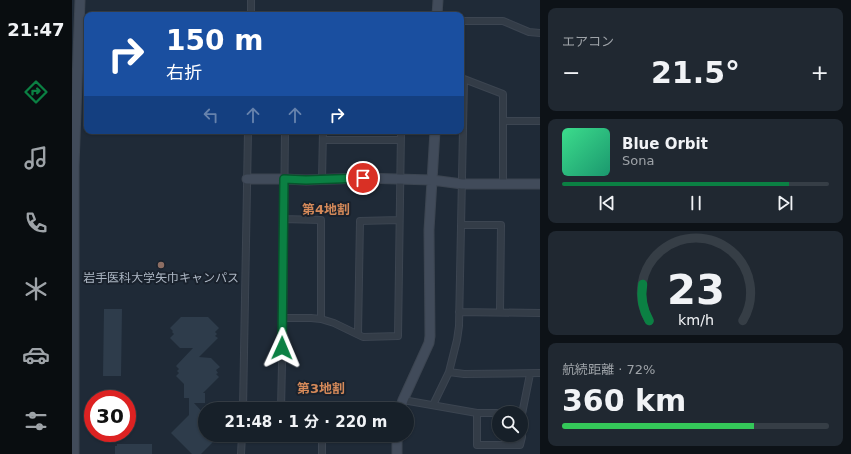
<!DOCTYPE html>
<html lang="ja">
<head>
<meta charset="utf-8">
<style>
	:root { --surface:#172029; --page:#202831; --text:#f1f3f6; --muted:#9ea3a8; --line:#363e46; --accent:#0b8043 }
	body { margin:0; font-family:"DejaVu Sans","Noto Sans JP",sans-serif; background:var(--page); color:var(--text); height:100vh; display:flex; flex-direction:column; font-size:15px; white-space:nowrap }
	* { box-sizing:border-box; margin:0 }
	p { font-size:13px; color:var(--muted) }
	.icon { flex:none; width:22px; height:22px; fill:none; stroke:currentColor; stroke-width:2; stroke-linecap:round; stroke-linejoin:round }
	.map { position:relative; flex:1; overflow:hidden }
	.details { display:flex; flex-direction:column; gap:8px; padding:8px; background:#0d1217; width:311px }
	.details>* { flex:none }
	.hud { position:absolute; left:12px; top:12px; width:380px; height:122px; border-radius:8px; box-shadow:0 1px 3px #0004,0 0 0 1px var(--line); background:#1a4fa0; color:#fff; overflow:hidden }
	.controls { position:absolute; left:420px; top:406px; display:grid; gap:8px }
	.controls a { display:grid; place-items:center; width:36px; height:36px; border-radius:50%; background:var(--surface); box-shadow:0 1px 3px #0004,0 0 0 1px var(--line); font-size:20px }
	.speed { position:absolute; left:12px; top:390px; display:flex; gap:8px; font-size:20px; font-weight:700; text-align:center }
	.speed>* { display:grid; place-content:center; width:52px; height:52px; border-radius:50%; background:var(--surface); box-shadow:0 1px 3px #0004,0 0 0 1px var(--line); line-height:1 }
	.speed .limit { border:6px solid #d22; background:#fff; color:#111 }
	.pin { position:absolute; display:grid; place-items:center; width:34px; height:34px; color:#fff; margin:-17px; border:2px solid #fff; border-radius:50%; box-shadow:0 1px 4px #0007 }
	.me { position:absolute; width:44px; margin:-22px; rotate:1deg; stroke-linejoin:round; filter:drop-shadow(0 0 3px #0008) }
	.turn { display:flex; align-items:center; gap:14px; height:84px; padding:0 16px; font-size:18px }
	.turn .icon { width:52px; height:52px; stroke-width:2.5 }
	.turn b { display:block; font-size:28px; line-height:34px }
	.lanes { display:flex; align-items:center; height:38px; padding:0 16px; background:#0003; justify-content:center; gap:20px; direction:ltr }
	.lanes .off { opacity:.35 }
	.big { font-size:30px; font-weight:700; line-height:1.1 }
	.details .tile { flex:1; display:flex; flex-direction:column; justify-content:center; gap:6px; min-width:0; padding:0 14px; border-radius:8px; background:var(--page) }
	.details .dial { align-items:center; gap:0 }
	.dial svg { height:104px; overflow:visible; fill:none; stroke:var(--line); stroke-width:7; stroke-linecap:round; text-anchor:middle }
	.dial text { fill:var(--text); stroke:none }
	.song { display:flex; align-items:center; gap:12px }
	.cover { width:48px; height:48px; border-radius:6px; background:linear-gradient(135deg,hsl(150 70% 55%),hsl(160 70% 35%)) }
	.played { height:4px; border-radius:2px; background:linear-gradient(90deg,var(--accent) 85%,var(--line) 85%) }
	.keys { display:flex; justify-content:space-around; direction:ltr }
	.heat { display:flex; justify-content:space-between; align-items:center; font-size:22px; direction:ltr }
	.charge { height:6px; border-radius:3px; background:linear-gradient(90deg,#34c759 72%,var(--line) 0) }
	.trip { position:absolute; left:126px; top:402px; width:216px; height:40px; border-radius:20px; background:var(--surface); box-shadow:0 1px 3px #0004,0 0 0 1px var(--line); font-weight:700; line-height:40px; text-align:center }
	main { display:flex; flex:1; min-height:0 }
	.menu { display:flex; flex-direction:column; width:72px; justify-content:space-around; align-items:center; background:#090d10; color:var(--muted) }
	.menu .icon { width:28px; height:28px }
	.menu .selected { color:var(--accent) }
	.menu b { font-size:18px; color:var(--text) }
	.map>svg:first-child { display:block }
</style>
</head>
<body>
<main>
<nav class="menu">
<b>21:47</b>
<svg class="icon selected" aria-label="directions" viewBox="0 0 24 24"><path d="M12 3l9 9-9 9-9-9zM9 14v-3h6M13 9l2 2-2 2"/></svg>
<svg class="icon" aria-label="music" viewBox="0 0 24 24"><path d="M9 18V5l10-2v13"/><circle cx="6" cy="18" r="3"/><circle cx="16" cy="16" r="3"/></svg>
<svg class="icon" aria-label="phone" viewBox="0 0 24 24"><path d="M5 4h4l2 5-3 2q2 4 5 5l2-3 5 2v4C11 20 4 13 5 4z"/></svg>
<svg class="icon" aria-label="climate" viewBox="0 0 24 24"><path d="M12 3v18M4 7l16 10M4 17L20 7"/></svg>
<svg class="icon" aria-label="car" viewBox="0 0 24 24"><path d="M5 17H2v-5l4-1 3-4h7l3 4 3 1v5h-3M9 17h6M6 11h13"/><circle cx="7" cy="17" r="2"/><circle cx="17" cy="17" r="2"/></svg>
<svg class="icon" aria-label="filters" viewBox="0 0 24 24"><path d="M4 7h16M4 17h16"/><circle cx="9" cy="7" r="2"/><circle cx="15" cy="17" r="2"/></svg>
</nav>
<div class="map">
<svg width="468" height="454" viewBox="0 0 468 454">
	<rect width="100%" height="100%" fill="#1f2a37"/>
	<path fill="#2e3c4b" d="M 32,309 L 50,309 L 49,376 L 31,376 Z
		M 109,317 L 136,317 L 147,328 L 143,332 L 145,334 L 143,336 L 146,338 L 127,357 L 139,358 L 148,367 L 144,370 L 146,373 L 144,374 L 147,377 L 131,393 L 133,393 L 133,403 L 122,403 L 133,415 L 133,435 L 148,435 L 129,454 L 120,454 L 99,433 L 117,415 L 117,398 L 112,398 L 112,384 L 104,376 L 107,373 L 105,371 L 107,369 L 104,366 L 121,348 L 108,348 L 98,338 L 102,334 L 100,332 L 101,331 L 98,328 Z
		M 45,444 L 80,444 L 80,454 L 43,454 L 43,446 L 45,446 Z"/>
	<g fill="none" stroke-linecap="round" stroke-linejoin="round">
		<g stroke="#3c4551" stroke-width="8">
			<path id="street" d="M 179,15 L 179,0
				M 389,21 L 431,21 L 457,32 L 468,33
				M 431,121 L 468,121
				M 251,140 L 328,140
				M 250,180 L 251,131
				M 211,219 L 249,220 L 249,319
				M 389,225 L 429,225 L 428,312
				M 387,312 L 468,313
				M 211,318 L 239,318 L 249,319 L 262,323 L 291,337 L 326,336 L 329,131
				M 286,334 L 288,221 L 327,220
				M 377,372 L 392,374 L 468,373
				M 331,400 L 405,413 L 427,413
				M 361,405 L 377,372 L 385,340 L 387,326 L 392,79 L 431,94 L 431,184
				M 171,409 L 176,131
				M 171,409 L 190,409
				M 209,409 L 211,318 L 213,131
				M 405,413 L 405,445 L 448,445 L 450,437 L 450,414 L 458,374
				M 169,454 L 170,435
				M 250,454 L 250,435"/>
		</g>
		<g stroke="#3c4551" stroke-width="11">
			<path id="secondary" d="M 365,15 L 366,0
				M 175,179 L 212,179 L 234,180 L 291,178 L 360,180 L 390,184 L 468,184
				M 328,409 L 331,400 L 357,343 L 358,336 L 357,230 L 363,131
				M 2,454 L 2,166 L 8,0
				M 325,454 L 325,435"/>
		</g>
		<use href="#street" stroke="#333c47" stroke-width="6"/>
		<use href="#secondary" stroke="#414b5a" stroke-width="9"/>
	</g>
	<g fill="none" stroke-linecap="round" stroke-linejoin="round">
		<g stroke="#07532c" stroke-width="10">
			<path id="route" d="M 210,348 L 212,179 L 234,180 L 291,178"/>
		</g>
		<use href="#route" stroke="#0b8043" stroke-width="7"/>
	</g>
	<circle fill="#8d6e63" stroke="#19212c" stroke-width="1.5" cx="89" cy="265" r="4"/>
	<g text-anchor="middle" dominant-baseline="central" stroke-width="4" stroke-linejoin="round" paint-order="stroke">
		<g font-size="12" fill="#adb7c4" stroke="#19212c">
			<text x="89" y="278">岩手医科大学矢巾キャンパス</text>
		</g>
		<g font-size="13" font-weight="bold" fill="#d48959" stroke="#19212c">
			<text x="254" y="209">第4地割</text>
			<text x="249" y="388">第3地割</text>
		</g>
	</g>
</svg>
<div class="controls">
<a><svg class="icon" aria-label="search" viewBox="0 0 24 24"><circle cx="10" cy="10" r="6"/><path d="M15 15l6 6"/></svg></a>
</div>
<div class="speed"><div class="limit">30</div></div>
<div class="pin" style="left:291px;top:178px;background:#d93025"><svg class="icon" aria-label="arrive" viewBox="0 0 24 24"><path d="M6 21V4h12l-3 4 3 4H6"/></svg></div>
<svg class="me" style="left:210px;top:348px" viewBox="-20 -20 40 40"><path d="M0-17L14 15 0 8-14 15z" fill="#0b8043" stroke="#fff" stroke-width="4"/></svg>
<div class="trip">21:48 · 1 分 · 220 m</div>
<div class="hud">
<div class="turn"><svg class="icon" aria-label="right" viewBox="0 0 24 24"><path d="M7 20v-9h11M14 6l5 5-5 5"/></svg><div><b>150 m</b>右折</div></div>
<div class="lanes"><svg class="icon off" aria-label="left" viewBox="0 0 24 24"><path d="M17 20v-9H6M10 6l-5 5 5 5"/></svg><svg class="icon off" aria-label="ahead" viewBox="0 0 24 24"><path d="M12 20V5M6 11l6-6 6 6"/></svg><svg class="icon off" aria-label="ahead" viewBox="0 0 24 24"><path d="M12 20V5M6 11l6-6 6 6"/></svg><svg class="icon" aria-label="right" viewBox="0 0 24 24"><path d="M7 20v-9h11M14 6l5 5-5 5"/></svg></div>
</div>
</div>
<section class="details">
<div class="tile"><p>エアコン</p>
<div class="heat"><a>−</a><b class="big">21.5°</b><a>+</a></div>
</div>
<div class="tile">
<div class="song"><i class="cover"></i><div><b>Blue Orbit</b><p>Sona</p></div></div>
<div class="played"></div>
<div class="keys"><svg class="icon" aria-label="previous" viewBox="0 0 24 24"><path d="M18 5L8 12l10 7zM5 5v14"/></svg><svg class="icon" aria-label="pause" viewBox="0 0 24 24"><path d="M8 5v14M16 5v14"/></svg><svg class="icon" aria-label="next" viewBox="0 0 24 24"><path d="M6 5l10 7-10 7zM19 5v14"/></svg></div>
</div>
<div class="tile dial"><svg viewBox="0 0 100 80">
<path d="M14 69A42 42 0 1 1 86 69"/>
<path d="M14 69A42 42 0 0 1 9 41" stroke="#0b8043"/>
<text x="50" y="56" font-size="32" font-weight="700">23</text>
<text x="50" y="72" font-size="11">km/h</text>
</svg></div>
<div class="tile"><p>航続距離 · 72%</p><b class="big">360 km</b><div class="charge"></div></div>
</section>
</main>
</body>
</html>
